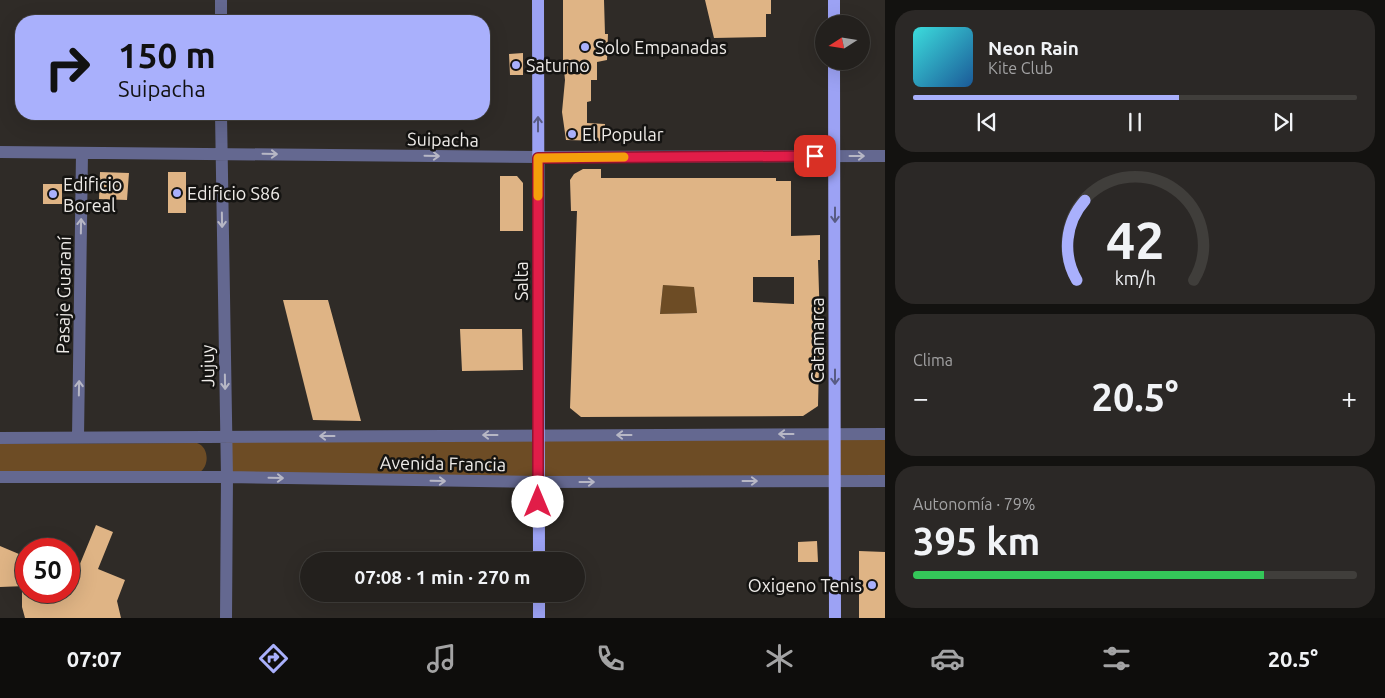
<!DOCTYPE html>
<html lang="es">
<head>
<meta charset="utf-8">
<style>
	:root { --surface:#23201d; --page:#2b2826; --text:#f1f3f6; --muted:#a3a3a4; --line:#403e3b; --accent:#a9b0fc }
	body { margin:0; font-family:Ubuntu,sans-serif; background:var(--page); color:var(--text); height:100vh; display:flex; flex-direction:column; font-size:19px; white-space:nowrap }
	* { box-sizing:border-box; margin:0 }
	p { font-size:16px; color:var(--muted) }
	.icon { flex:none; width:28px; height:28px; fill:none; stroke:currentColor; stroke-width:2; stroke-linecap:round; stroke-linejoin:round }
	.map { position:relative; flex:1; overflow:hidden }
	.side { display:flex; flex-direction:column; gap:10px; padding:10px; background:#131210; width:500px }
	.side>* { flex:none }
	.banner { position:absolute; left:15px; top:15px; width:475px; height:105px; border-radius:20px; box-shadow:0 5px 20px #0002,0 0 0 1px var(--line); background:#a9b0fc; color:#111; overflow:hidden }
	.needle { width:32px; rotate:258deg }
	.controls { position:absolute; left:815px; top:15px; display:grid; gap:10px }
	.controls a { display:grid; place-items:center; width:55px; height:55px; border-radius:50%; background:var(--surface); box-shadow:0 5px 20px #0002,0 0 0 1px var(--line); font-size:25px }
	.speed { position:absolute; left:15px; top:538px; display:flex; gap:10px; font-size:25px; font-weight:700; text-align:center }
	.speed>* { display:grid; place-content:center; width:65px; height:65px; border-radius:50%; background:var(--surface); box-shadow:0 5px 20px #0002,0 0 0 1px var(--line); line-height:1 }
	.speed .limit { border:8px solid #d22; background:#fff; color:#111 }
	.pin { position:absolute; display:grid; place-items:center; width:42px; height:42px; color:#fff; margin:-21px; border-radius:10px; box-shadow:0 2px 8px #0006 }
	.me { position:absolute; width:55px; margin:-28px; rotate:0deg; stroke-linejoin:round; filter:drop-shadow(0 0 4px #0008) }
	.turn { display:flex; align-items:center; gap:18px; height:105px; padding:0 20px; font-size:22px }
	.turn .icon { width:65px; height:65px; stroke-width:2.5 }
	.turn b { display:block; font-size:35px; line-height:42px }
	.big { font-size:38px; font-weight:700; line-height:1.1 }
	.side .card { flex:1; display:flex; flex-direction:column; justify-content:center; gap:8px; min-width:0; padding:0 18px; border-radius:20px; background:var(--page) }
	.side .dial { align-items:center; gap:0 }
	.dial svg { height:130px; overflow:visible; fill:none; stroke:var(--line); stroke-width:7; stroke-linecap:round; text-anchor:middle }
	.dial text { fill:var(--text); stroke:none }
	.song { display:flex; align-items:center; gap:15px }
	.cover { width:60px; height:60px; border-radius:8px; background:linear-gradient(135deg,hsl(180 70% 55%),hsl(210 70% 35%)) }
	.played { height:5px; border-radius:2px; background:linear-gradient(90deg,var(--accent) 60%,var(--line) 60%) }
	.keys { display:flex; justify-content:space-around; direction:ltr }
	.heat { display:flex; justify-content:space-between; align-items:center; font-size:28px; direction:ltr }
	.charge { height:8px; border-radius:4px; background:linear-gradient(90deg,#34c759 79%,var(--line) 0) }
	.trip { position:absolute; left:300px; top:552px; width:285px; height:50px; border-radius:25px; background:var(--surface); box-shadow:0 5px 20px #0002,0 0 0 1px var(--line); font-weight:700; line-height:50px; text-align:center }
	.dock { display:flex; height:80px; justify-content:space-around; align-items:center; background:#0e0d0c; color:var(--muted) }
	.dock .icon { width:35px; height:35px }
	.dock .active { color:var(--accent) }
	.dock b { font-size:22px; color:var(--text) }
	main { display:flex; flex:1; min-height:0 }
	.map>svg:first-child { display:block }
</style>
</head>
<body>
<main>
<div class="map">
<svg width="885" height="618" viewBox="0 0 885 618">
	<rect width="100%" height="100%" fill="#2f2b27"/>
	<path fill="#6d4c25" d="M 663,285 L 694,286 L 697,313 L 660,314 Z
		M 885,434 L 885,481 L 227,477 L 226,436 Z
		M 197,443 C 209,447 210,466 199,473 L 0,472 L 0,444 Z"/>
	<path fill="#dfb485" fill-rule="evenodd" d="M 563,0 L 604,0 L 605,34 L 608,34 L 607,60 L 597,62 L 597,80 L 591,80 L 591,101 L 587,102 L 587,123 L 605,124 L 604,141 L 566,140 L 562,112 L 565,80 L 563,60 Z
		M 705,0 L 771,0 L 771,14 L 766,14 L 766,37 L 714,38 Z
		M 523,53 L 523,75 L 510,75 L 509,54 Z
		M 583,169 L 601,169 L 601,178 L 776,178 L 776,181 L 791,181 L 791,236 L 820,235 L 820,260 L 818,260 L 820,323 L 818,406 L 803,416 L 581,417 L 570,408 L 577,211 L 571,211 L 570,180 L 574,174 ZM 753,277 L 794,277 L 794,304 L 753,302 ZM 663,285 L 694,287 L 697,313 L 660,314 Z
		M 100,172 L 129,173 L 127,200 L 99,199 Z
		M 168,172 L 186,172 L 186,213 L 168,213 Z
		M 500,176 L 517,176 L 523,183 L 523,231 L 500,231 Z
		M 43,184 L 62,184 L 62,204 L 43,204 Z
		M 283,300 L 328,300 L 361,421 L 313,420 Z
		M 460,329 L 522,329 L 523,370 L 462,371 Z
		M 96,525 L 113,532 L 98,569 L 125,580 L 117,601 L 121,618 L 25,618 L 22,607 L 22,591 L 69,591 L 69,574 L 75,576 Z
		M 817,541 L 818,562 L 798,562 L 798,542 Z
		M 0,546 L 26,557 L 26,586 L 0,587 Z
		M 859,551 L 885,552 L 885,618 L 859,618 Z"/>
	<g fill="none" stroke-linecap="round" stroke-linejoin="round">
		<path stroke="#646890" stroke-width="12" d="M 221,0 L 221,21
			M 221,114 L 227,477 L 226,618
			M 0,152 L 538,157 L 885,156
			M 78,437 L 82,153
			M 0,438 L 885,434
			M 0,477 L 227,477 L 538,482 L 885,481"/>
		<path stroke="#9ca2f4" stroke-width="12" d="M 538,0 L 539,561
			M 834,0 L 834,24
			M 834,61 L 835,618
			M 539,594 L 539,618"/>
	</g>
	<defs><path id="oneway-shaft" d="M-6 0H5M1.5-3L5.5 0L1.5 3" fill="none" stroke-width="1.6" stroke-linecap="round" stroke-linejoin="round" transform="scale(1.25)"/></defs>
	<g stroke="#585b83">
		<use href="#oneway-shaft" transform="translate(538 124) rotate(-90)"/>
		<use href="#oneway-shaft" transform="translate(835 215) rotate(90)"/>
		<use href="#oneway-shaft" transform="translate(835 377) rotate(90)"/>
	</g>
	<g stroke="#b7b7c5">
		<use href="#oneway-shaft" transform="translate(270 154) rotate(1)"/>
		<use href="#oneway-shaft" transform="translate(432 156) rotate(1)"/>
		<use href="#oneway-shaft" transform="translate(857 156)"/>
		<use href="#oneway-shaft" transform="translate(222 220) rotate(89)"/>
		<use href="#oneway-shaft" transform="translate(81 226) rotate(-89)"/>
		<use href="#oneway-shaft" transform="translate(225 382) rotate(89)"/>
		<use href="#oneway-shaft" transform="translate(79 388) rotate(-89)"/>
		<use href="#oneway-shaft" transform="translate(786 434) rotate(180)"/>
		<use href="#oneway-shaft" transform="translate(490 435) rotate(180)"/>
		<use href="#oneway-shaft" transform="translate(624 435) rotate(180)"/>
		<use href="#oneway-shaft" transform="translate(327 436) rotate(180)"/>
		<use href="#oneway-shaft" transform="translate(276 478) rotate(1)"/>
		<use href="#oneway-shaft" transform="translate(438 481) rotate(1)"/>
		<use href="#oneway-shaft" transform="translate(750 481)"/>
		<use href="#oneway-shaft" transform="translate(587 482)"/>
	</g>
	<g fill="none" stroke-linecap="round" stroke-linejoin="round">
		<g stroke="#92132f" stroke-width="12">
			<path id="route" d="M 538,502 L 538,158 L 815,156"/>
		</g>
		<use href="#route" stroke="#e11d48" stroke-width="9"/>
		<path stroke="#f59e0b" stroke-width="9" d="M 538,196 L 538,158 L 624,157"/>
	</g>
	<g fill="#a9b0fc" stroke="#151412" stroke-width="2">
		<circle cx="585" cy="47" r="5"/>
		<circle cx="516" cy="65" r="5"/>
		<circle cx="572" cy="134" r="5"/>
		<circle cx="177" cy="193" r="5"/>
		<circle cx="53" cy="194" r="5"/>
		<circle cx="872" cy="585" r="5"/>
	</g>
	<g text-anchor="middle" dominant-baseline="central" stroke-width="5" stroke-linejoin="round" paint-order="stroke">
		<g font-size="18" fill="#eeebe8" stroke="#151412" text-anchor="start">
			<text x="595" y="47">Solo Empanadas</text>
			<text x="526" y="65">Saturno</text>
			<text x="582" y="134">El Popular</text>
			<text x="63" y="184">Edificio<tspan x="63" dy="21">Boreal</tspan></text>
			<text x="187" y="193">Edificio S86</text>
			<text x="862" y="585" text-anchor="end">Oxigeno Tenis</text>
		</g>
		<g font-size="18" fill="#eeebe8" stroke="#151412">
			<text transform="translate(443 139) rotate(1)">Suipacha</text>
			<text transform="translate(521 281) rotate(-90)">Salta</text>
			<text transform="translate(63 295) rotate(-89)">Pasaje Guaraní</text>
			<text transform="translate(817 340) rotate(-90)">Catamarca</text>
			<text transform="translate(207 366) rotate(-91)">Jujuy</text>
			<text transform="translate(443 463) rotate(1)">Avenida Francia</text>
		</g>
	</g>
</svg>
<div class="controls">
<a><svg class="needle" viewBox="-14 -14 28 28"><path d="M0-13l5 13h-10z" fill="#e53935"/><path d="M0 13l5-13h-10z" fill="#a3a3a4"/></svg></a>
</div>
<div class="speed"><div class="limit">50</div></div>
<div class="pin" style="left:815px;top:156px;background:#d93025"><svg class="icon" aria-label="arrive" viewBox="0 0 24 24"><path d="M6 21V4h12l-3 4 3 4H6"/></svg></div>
<svg class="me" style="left:538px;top:502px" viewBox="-20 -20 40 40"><circle r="19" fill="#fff"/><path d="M0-13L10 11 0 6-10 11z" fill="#e11d48"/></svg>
<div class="trip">07:08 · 1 min · 270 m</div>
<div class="banner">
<div class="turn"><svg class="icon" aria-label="right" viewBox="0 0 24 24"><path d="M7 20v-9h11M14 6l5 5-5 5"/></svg><div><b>150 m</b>Suipacha</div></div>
</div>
</div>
<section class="side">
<div class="card">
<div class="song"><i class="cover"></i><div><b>Neon Rain</b><p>Kite Club</p></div></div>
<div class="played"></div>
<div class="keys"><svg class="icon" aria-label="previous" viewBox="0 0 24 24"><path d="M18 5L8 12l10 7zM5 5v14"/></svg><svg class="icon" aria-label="pause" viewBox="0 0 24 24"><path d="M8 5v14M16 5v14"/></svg><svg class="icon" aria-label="next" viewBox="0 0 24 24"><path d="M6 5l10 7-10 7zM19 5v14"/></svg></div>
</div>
<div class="card dial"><svg viewBox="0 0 100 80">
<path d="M14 69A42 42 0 1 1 86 69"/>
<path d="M14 69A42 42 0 0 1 19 20" stroke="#a9b0fc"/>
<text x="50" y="56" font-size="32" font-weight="700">42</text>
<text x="50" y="72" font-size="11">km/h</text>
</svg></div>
<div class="card"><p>Clima</p>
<div class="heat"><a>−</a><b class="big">20.5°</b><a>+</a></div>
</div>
<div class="card"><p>Autonomía · 79%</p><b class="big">395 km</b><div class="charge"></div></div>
</section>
</main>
<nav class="dock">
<b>07:07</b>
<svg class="icon active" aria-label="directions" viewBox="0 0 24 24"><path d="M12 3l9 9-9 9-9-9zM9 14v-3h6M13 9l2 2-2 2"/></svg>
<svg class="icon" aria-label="music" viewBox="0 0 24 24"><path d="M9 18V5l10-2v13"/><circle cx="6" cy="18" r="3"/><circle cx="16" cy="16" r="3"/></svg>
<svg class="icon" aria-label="phone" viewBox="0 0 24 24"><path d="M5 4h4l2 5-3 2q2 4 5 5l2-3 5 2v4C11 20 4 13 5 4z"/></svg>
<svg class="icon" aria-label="climate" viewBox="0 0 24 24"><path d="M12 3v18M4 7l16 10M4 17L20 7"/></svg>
<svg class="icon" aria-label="car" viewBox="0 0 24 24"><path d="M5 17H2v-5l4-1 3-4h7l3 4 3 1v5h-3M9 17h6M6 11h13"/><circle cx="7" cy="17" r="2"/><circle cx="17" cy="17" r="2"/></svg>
<svg class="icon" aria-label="filters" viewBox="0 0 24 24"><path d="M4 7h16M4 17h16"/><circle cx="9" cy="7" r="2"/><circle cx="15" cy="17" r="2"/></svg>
<b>20.5°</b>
</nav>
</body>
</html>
